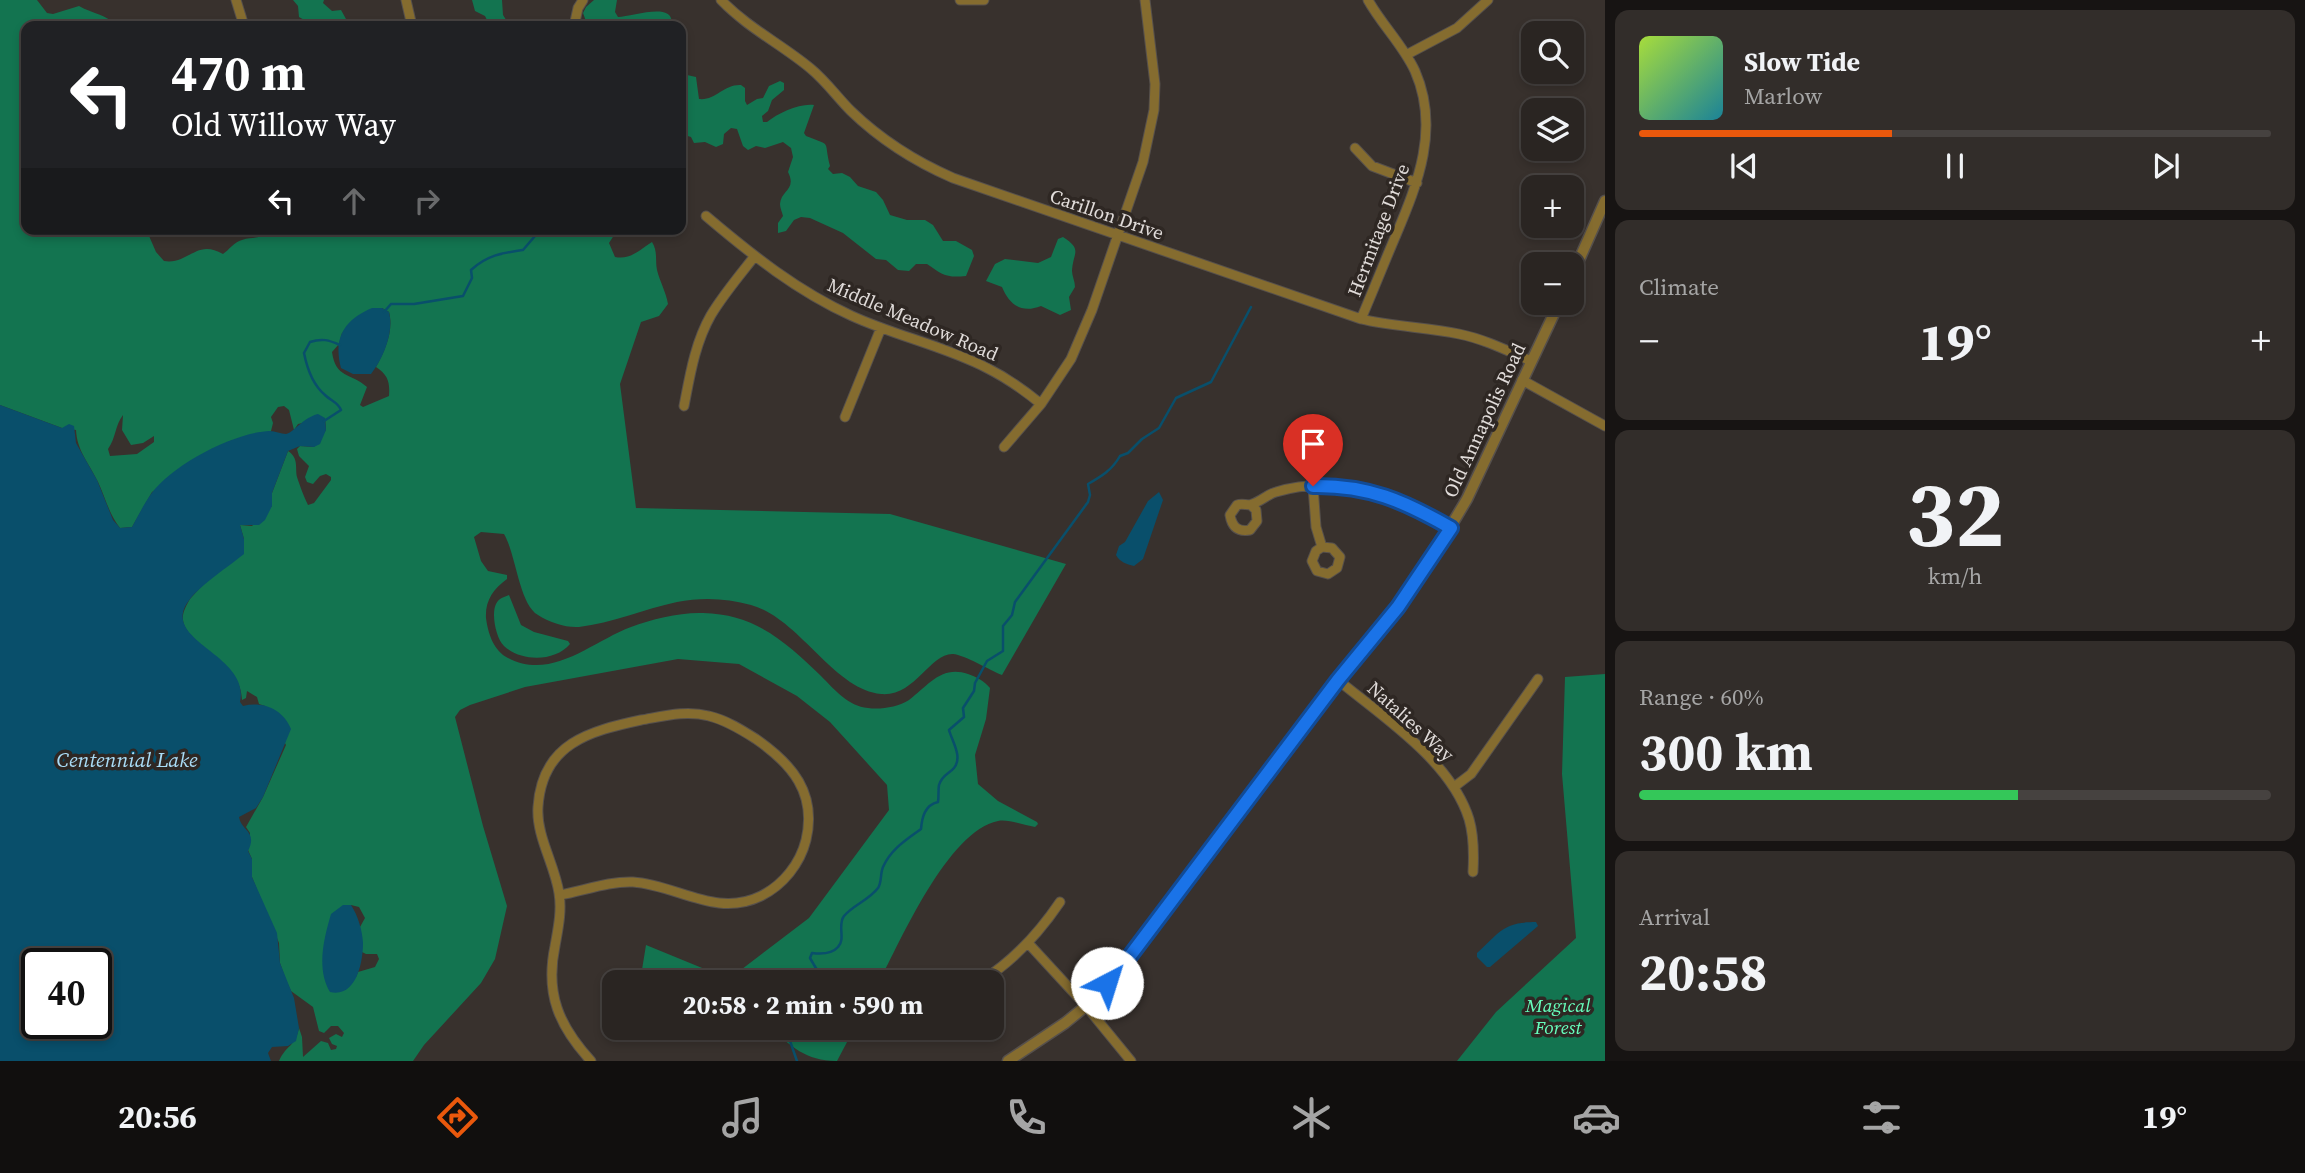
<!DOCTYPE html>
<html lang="en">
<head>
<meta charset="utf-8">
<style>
	:root { --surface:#2a2522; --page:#322d2a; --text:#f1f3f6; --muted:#a5a5a5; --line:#464240; --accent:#ea580c }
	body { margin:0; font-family:"Source Serif 4",serif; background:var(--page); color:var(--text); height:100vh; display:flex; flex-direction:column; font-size:26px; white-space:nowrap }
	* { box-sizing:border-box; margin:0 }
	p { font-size:23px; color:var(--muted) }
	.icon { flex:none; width:38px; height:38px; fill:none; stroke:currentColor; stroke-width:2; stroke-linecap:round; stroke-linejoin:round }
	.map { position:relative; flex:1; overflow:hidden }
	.sheet { display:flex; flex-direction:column; gap:10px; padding:10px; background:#171413; width:700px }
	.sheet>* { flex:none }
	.banner { position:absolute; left:21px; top:21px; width:665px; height:214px; border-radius:14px; box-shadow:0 4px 10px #0003,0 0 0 2px var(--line); background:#202124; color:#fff; overflow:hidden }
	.controls { position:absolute; left:1521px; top:21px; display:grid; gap:14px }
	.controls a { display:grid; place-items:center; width:63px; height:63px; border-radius:14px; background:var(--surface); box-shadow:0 4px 10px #0003,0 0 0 2px var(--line); font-size:35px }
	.speed { position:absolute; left:21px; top:948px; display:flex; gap:14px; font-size:35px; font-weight:700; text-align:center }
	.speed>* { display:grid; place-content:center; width:91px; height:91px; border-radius:50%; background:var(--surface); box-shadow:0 4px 10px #0003,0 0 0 2px var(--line); line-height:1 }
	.speed .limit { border:4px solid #111; border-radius:10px; background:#fff; color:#111 }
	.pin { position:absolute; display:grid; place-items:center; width:60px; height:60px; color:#fff; margin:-72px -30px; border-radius:50% 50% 50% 0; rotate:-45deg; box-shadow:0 0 7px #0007 }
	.pin .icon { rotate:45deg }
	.me { position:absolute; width:77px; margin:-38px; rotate:40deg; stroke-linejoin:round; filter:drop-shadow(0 0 5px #0008) }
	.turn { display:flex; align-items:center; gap:24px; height:147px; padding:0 35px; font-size:32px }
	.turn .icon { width:91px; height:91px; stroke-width:2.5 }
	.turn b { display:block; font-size:49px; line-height:60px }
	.lanes { display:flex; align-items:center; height:66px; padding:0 35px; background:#0003; justify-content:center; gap:35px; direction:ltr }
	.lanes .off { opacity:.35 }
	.big { font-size:52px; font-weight:700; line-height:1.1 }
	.sheet .card { flex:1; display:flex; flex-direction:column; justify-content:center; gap:10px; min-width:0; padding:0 24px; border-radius:14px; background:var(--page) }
	.sheet .dial { align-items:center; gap:0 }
	.dial b { font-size:91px; line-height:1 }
	.song { display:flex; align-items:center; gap:21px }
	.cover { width:84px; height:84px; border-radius:10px; background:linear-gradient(135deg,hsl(80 70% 55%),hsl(190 70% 35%)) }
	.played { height:7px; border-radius:4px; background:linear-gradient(90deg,var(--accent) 40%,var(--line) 40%) }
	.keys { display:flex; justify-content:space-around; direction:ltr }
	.heat { display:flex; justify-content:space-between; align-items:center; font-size:38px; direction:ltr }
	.charge { height:10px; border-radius:5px; background:linear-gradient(90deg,#34c759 60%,var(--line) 0) }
	.trip { position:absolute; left:602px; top:970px; width:402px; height:70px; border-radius:14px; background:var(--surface); box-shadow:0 4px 10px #0003,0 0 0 2px var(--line); font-weight:700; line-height:70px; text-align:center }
	.dock { display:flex; height:112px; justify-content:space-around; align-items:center; background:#110f0e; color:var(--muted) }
	.dock .icon { width:49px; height:49px }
	.dock .active { color:var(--accent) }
	.dock b { font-size:32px; color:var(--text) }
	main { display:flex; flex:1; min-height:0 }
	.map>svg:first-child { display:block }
</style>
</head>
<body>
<main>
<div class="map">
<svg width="1605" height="1061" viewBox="0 0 1605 1061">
	<rect width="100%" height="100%" fill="#38312d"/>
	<path fill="#137450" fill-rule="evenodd" d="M 0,0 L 37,0 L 47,13 L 53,14 L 79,6 C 93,14 106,14 117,26 L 26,26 L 26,229 L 146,229 L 156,252 L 164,261 C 189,265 196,238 223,254 C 229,250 234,242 242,240 C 253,236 260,241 268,229 L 618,229 L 609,243 L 615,257 C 631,260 639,250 652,242 C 658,251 655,261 657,270 C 660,282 666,292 668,304 L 659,316 L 641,322 L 620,384 L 636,508 L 890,514 L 1066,564 L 1002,675 C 989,670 965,655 953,654 C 930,653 915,697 881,694 C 834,690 799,618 751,605 C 727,598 701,597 677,602 C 644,609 612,623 579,627 C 566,628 549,622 538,615 C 519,604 516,554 504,534 L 481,532 L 474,537 L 481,561 L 488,571 L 507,575 L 507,579 C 493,589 485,601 486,618 C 488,634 494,651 508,658 C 552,681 591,642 631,627 C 652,619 681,612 703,613 C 755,614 786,642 821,676 C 835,690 848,706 868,708 C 880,710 898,707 909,700 C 928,686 941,665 968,674 C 977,677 984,681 990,688 L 986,719 L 975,755 L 978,784 L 998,801 L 1037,822 L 1038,824 L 1035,827 C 1024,825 1008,819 998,821 C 948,831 901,940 879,982 L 640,982 L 646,945 L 729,979 L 809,918 L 889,810 L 887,785 L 830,722 L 797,696 L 739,664 L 678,659 L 525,687 L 470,705 L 460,710 L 455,717 L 483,826 L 507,906 L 495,959 L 481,983 L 424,1045 L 413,1061 L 279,1061 C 286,1045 295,1047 299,1028 L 302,1037 L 303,1057 L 321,1041 L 328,1043 L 331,1050 L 336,1049 L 337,1046 L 332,1044 L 329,1038 L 336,1034 L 342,1037 L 344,1033 L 338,1026 L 331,1026 L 324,1033 L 319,1031 L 313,1007 L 291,991 L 286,980 L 280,963 L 279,943 L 252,877 L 252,859 L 248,850 L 250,833 L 246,827 L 263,797 L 286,745 L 265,706 L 259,704 L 257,697 L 247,691 L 246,698 L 242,700 C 242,661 186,646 183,620 C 182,613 186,606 190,599 L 244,539 L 240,525 L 252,526 L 272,506 L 272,493 L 288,451 C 299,458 295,468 297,477 C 300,486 304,497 308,505 L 314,503 L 331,480 L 331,477 L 326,474 L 320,476 L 313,484 L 307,482 L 305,477 L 309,466 L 299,456 L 297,449 L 300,446 L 314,447 L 326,430 L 325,418 L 298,424 L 294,430 L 289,410 L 284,406 L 278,407 L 271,417 L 273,423 L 271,431 L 230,441 L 152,492 L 132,527 L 120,528 C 109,514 105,497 98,482 C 89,463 77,451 76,430 L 62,428 L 0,405 ZM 382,308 L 389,312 C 394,330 385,351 376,367 C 388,375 390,382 389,396 L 363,407 L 360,405 L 367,387 C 350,372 336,379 332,352 L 339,344 L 342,333 ZM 123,415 L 122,430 L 131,445 L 143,443 L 154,436 L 154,442 L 137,454 L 110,456 L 108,449 C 116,438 115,425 123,415 ZM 351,905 L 359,907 L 365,918 L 360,927 L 362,952 L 366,954 L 377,954 L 379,959 L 375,967 L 358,972 L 356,977 Z
		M 293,0 L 324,0 L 323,3 L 332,11 L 341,10 L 346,19 L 344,25 L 307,26 L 306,21 L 299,17 L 298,6 Z
		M 472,0 L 502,0 L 503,15 L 510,26 L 490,26 L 485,16 L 475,11 Z
		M 594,0 L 617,0 L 615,12 L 618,17 C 632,17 677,0 671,26 L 591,26 L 587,24 L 583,13 L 586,7 Z
		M 687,75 L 696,77 L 699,99 C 715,101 724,84 741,85 L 745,88 L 745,101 L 747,105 L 757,99 L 763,98 L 769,86 L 780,81 L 784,83 L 784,90 L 772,100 L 768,111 L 762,116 L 763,122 L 767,122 C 778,113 800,103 814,105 L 804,133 L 806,136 C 833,147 823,138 830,166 L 828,169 L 833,174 L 842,173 L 850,177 L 858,186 L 876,192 L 883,200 L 890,215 L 907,220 L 925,220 L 933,225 L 943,241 L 956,241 L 972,250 L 974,256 L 966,276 C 946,278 943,275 927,264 L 916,264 L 909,271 L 898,270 L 886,260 L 876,259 L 843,233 L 810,218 L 801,217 L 794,220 L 786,231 L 778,233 L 778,223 L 783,216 C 782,212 780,208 780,204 C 781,190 797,190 788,172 L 793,157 L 791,148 L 783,142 L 765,148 L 756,146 L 748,150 L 743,146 L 737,129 L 731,128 L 724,134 L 723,144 L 716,147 L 705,142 L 694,143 L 691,137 L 681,134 L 681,77 Z
		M 1063,237 C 1083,250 1073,252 1072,271 C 1072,276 1075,281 1075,287 L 1069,297 L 1071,310 L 1060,315 L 1041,306 C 1021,314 1009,304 1002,287 L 986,281 L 995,264 L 1005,259 L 1038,263 L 1051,257 L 1058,239 Z
		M 509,595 L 521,625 L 534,632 L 568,641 L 570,644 C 555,662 521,662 504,646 C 496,638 491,614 496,604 C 499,598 504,597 509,595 Z
		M 1605,674 L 1605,1061 L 1457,1061 L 1496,1012 L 1576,938 L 1562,774 L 1565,677 Z
		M 768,1027 L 855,1027 L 837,1061 C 805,1061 792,1046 768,1027 Z"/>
	<path fill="#094f6b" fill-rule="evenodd" d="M 372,308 L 382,308 L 389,312 C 394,332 384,357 371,374 L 353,374 L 341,368 C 333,338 344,320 372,308 Z
		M 0,405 L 62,428 L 69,424 L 74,426 L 76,443 L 97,480 L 113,520 L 120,528 L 132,527 C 138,516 144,504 151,494 C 172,465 234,432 270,431 C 275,431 281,434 286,434 C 295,432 302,418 318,414 L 325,418 L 326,430 L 320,444 L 314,447 L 300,446 L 288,451 L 272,493 L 272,506 L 265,520 L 259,525 L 240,525 L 244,539 L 244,554 C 229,566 201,585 190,599 C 156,641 251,653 240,702 L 243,706 C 263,701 283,709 291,729 L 263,797 L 256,808 L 239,817 C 241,831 258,831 248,851 L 252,859 L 252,877 L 277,933 L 280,963 L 294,998 L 299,1028 L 296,1041 L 288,1046 L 272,1047 L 268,1053 L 271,1061 L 0,1061 ZM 96,964 L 96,1024 L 37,1024 L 37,964 Z
		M 1159,492 L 1163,500 L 1143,559 L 1134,566 C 1126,564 1120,562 1116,555 L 1119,546 L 1125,542 L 1148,501 Z
		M 343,905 L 351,905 C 358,916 362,929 363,943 C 363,963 356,998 330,992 C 316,969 324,938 331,914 Z
		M 1536,922 L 1538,926 L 1490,967 L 1487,967 L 1477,957 L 1477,953 C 1500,932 1503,922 1536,922 Z"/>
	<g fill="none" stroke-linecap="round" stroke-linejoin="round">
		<path stroke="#094f6b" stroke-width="2.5" d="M 384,312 L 391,304 L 414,304 L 463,296 L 472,278 L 471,270 C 487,255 502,253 523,250 L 541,229
			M 324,421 L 341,410 C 338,402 331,401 325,395 C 313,385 307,368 304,353 L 310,342 C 322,338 329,340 340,345
			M 824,982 L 810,958 L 812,953 C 820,954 832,954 838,947 C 846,939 837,925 844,916 C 853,905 869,900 878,888 C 882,882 880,874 883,867 C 891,849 906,840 921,829 C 922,817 925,805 938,802 C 939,796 938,790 939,785 C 942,775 949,774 954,768 C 963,757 952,741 949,730 L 964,717 L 963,708 L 974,691 L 975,683 L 987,661 L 1003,651 L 1003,626 L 1012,615 L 1015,602 L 1088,502 L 1090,495 L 1088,484 C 1102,476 1112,470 1120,456 L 1128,453 L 1142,439 L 1159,428 L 1176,398 L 1211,382 L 1251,307
			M 797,1061 L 790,1041 L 798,1027"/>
		<g stroke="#56504c" stroke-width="11">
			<path id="minor" d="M 236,0 L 244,26
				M 406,0 L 412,26
				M 721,0 C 748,28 781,44 810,68 C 826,81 837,97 851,111 C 881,140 914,161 953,178 L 1361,319 C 1394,327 1427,327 1459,334 C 1484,339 1508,351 1531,361
				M 960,0 L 984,0
				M 574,26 L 578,8 L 583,0
				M 1406,55 L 1457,28 L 1488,0
				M 1355,148 L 1372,166 L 1417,183
				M 706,216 C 752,255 797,291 852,316 C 896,336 944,346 987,368 C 1007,378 1024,390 1041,404
				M 1361,319 C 1373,291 1384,263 1396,235 C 1418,183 1440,128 1415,71 C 1403,45 1382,25 1368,0
				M 1522,380 L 1605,426
				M 684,406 C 690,375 695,343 711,315 C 723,295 739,276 754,257
				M 845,417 L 881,328
				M 1004,447 L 1041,404 L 1071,359 L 1092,310 L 1143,162 L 1154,110 L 1155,84 L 1145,0
				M 1313,486 L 1316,527 L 1322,547 L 1332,548 L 1340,557 L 1337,568 L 1328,574 L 1317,571 L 1312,561 L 1316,551 L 1322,547
				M 1251,505 L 1256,510 L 1257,521 L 1250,530 C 1238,532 1232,527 1230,515 L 1237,505 C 1242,503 1249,506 1252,504 C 1260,502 1268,494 1276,492 C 1341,473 1395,497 1451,528
				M 1338,680 C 1383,717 1451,761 1469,819 C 1474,836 1474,854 1473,872
				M 1454,787 L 1471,774 L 1538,679
				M 560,895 C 583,891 609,881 633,882 C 677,885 716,918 761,896 C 783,885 800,864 806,840 C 817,793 792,764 756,739 C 742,730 726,720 709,716 C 686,710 664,716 641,720 C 590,731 542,743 538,807 C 536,836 555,865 559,893 C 562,911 558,929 555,946 C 545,994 559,1026 591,1061
				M 1028,943 L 1086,1006 L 1131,1061
				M 980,982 C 1012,962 1039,933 1060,902"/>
		</g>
		<g stroke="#56504c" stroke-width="13">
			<path id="tertiary" d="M 1572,276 L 1605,201
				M 1008,1061 L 1065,1023 L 1086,1006 L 1127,960 L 1338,680 L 1398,607 L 1426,568 L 1467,499 L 1559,303"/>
		</g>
		<use href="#minor" stroke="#856c2f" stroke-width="9"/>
		<use href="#tertiary" stroke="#856c2f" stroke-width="10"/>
	</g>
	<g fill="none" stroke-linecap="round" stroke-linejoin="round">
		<g stroke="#114b97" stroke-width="18">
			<path id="route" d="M 1107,983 L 1127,960 L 1338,680 L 1398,607 L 1451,528 C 1404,501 1368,485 1313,486"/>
		</g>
		<use href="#route" stroke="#1a73e8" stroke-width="12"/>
	</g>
	<g text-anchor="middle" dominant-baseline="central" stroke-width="7" stroke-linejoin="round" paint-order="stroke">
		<g font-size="19" fill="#e1dcda" stroke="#2e2723">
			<text transform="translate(1107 214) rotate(19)">Carillon Drive</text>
			<text transform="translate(1378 230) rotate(-69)">Hermitage Drive</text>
			<text transform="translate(913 319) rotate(23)">Middle Meadow Road</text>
			<text transform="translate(1484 420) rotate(-65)">Old Annapolis Road</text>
			<text transform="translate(1411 721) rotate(42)">Natalies Way</text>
		</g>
		<g font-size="19" font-style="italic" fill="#67ffbd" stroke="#2e2723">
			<text x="1558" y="1005">Magical<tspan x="1558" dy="22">Forest</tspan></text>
		</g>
		<g font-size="21" font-style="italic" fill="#a9dcf6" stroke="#2e2723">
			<text x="127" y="759">Centennial Lake</text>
		</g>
	</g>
</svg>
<div class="controls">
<a><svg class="icon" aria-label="search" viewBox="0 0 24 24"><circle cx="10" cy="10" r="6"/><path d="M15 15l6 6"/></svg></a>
<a><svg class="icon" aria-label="layers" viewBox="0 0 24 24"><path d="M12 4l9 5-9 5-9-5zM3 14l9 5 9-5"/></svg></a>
<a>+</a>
<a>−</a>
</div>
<div class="speed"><div class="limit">40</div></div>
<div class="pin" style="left:1313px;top:486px;background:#d93025"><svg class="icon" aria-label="arrive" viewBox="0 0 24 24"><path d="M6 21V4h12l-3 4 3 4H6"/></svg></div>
<svg class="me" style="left:1107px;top:983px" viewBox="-20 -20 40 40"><circle r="19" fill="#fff"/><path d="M0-13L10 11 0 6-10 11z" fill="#1a73e8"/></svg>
<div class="trip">20:58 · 2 min · 590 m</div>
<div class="banner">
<div class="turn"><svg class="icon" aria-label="left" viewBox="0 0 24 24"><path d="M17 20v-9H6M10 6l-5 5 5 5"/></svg><div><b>470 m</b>Old Willow Way</div></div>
<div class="lanes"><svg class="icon" aria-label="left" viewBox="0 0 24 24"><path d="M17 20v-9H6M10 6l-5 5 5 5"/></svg><svg class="icon off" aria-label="ahead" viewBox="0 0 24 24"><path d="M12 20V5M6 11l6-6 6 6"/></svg><svg class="icon off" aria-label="right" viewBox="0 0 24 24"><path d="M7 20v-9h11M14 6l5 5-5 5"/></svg></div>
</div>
</div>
<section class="sheet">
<div class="card">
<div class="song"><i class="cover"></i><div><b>Slow Tide</b><p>Marlow</p></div></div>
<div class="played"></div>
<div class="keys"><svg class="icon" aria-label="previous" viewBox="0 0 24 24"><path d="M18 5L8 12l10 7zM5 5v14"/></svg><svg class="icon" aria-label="pause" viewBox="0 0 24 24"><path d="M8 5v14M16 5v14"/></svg><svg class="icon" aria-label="next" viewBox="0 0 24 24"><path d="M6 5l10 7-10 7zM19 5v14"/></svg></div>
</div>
<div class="card"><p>Climate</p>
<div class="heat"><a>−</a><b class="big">19°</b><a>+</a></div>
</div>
<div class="card dial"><b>32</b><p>km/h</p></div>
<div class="card"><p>Range · 60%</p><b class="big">300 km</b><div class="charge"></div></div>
<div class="card"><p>Arrival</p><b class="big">20:58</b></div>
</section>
</main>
<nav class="dock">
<b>20:56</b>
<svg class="icon active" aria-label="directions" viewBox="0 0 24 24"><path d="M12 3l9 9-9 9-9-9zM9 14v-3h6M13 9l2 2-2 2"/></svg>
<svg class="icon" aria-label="music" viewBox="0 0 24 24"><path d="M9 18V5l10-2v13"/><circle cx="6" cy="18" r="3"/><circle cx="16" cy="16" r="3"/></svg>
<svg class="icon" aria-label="phone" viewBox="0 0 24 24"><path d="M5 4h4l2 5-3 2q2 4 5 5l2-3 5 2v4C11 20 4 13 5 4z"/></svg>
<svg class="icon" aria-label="climate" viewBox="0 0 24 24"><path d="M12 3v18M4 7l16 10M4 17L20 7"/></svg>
<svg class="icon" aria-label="car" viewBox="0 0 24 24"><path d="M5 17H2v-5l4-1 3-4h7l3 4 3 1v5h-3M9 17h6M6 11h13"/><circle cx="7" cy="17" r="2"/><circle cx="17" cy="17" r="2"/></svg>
<svg class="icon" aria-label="filters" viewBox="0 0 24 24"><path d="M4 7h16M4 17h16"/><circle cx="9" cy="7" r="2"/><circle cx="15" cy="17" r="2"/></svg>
<b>19°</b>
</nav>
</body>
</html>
